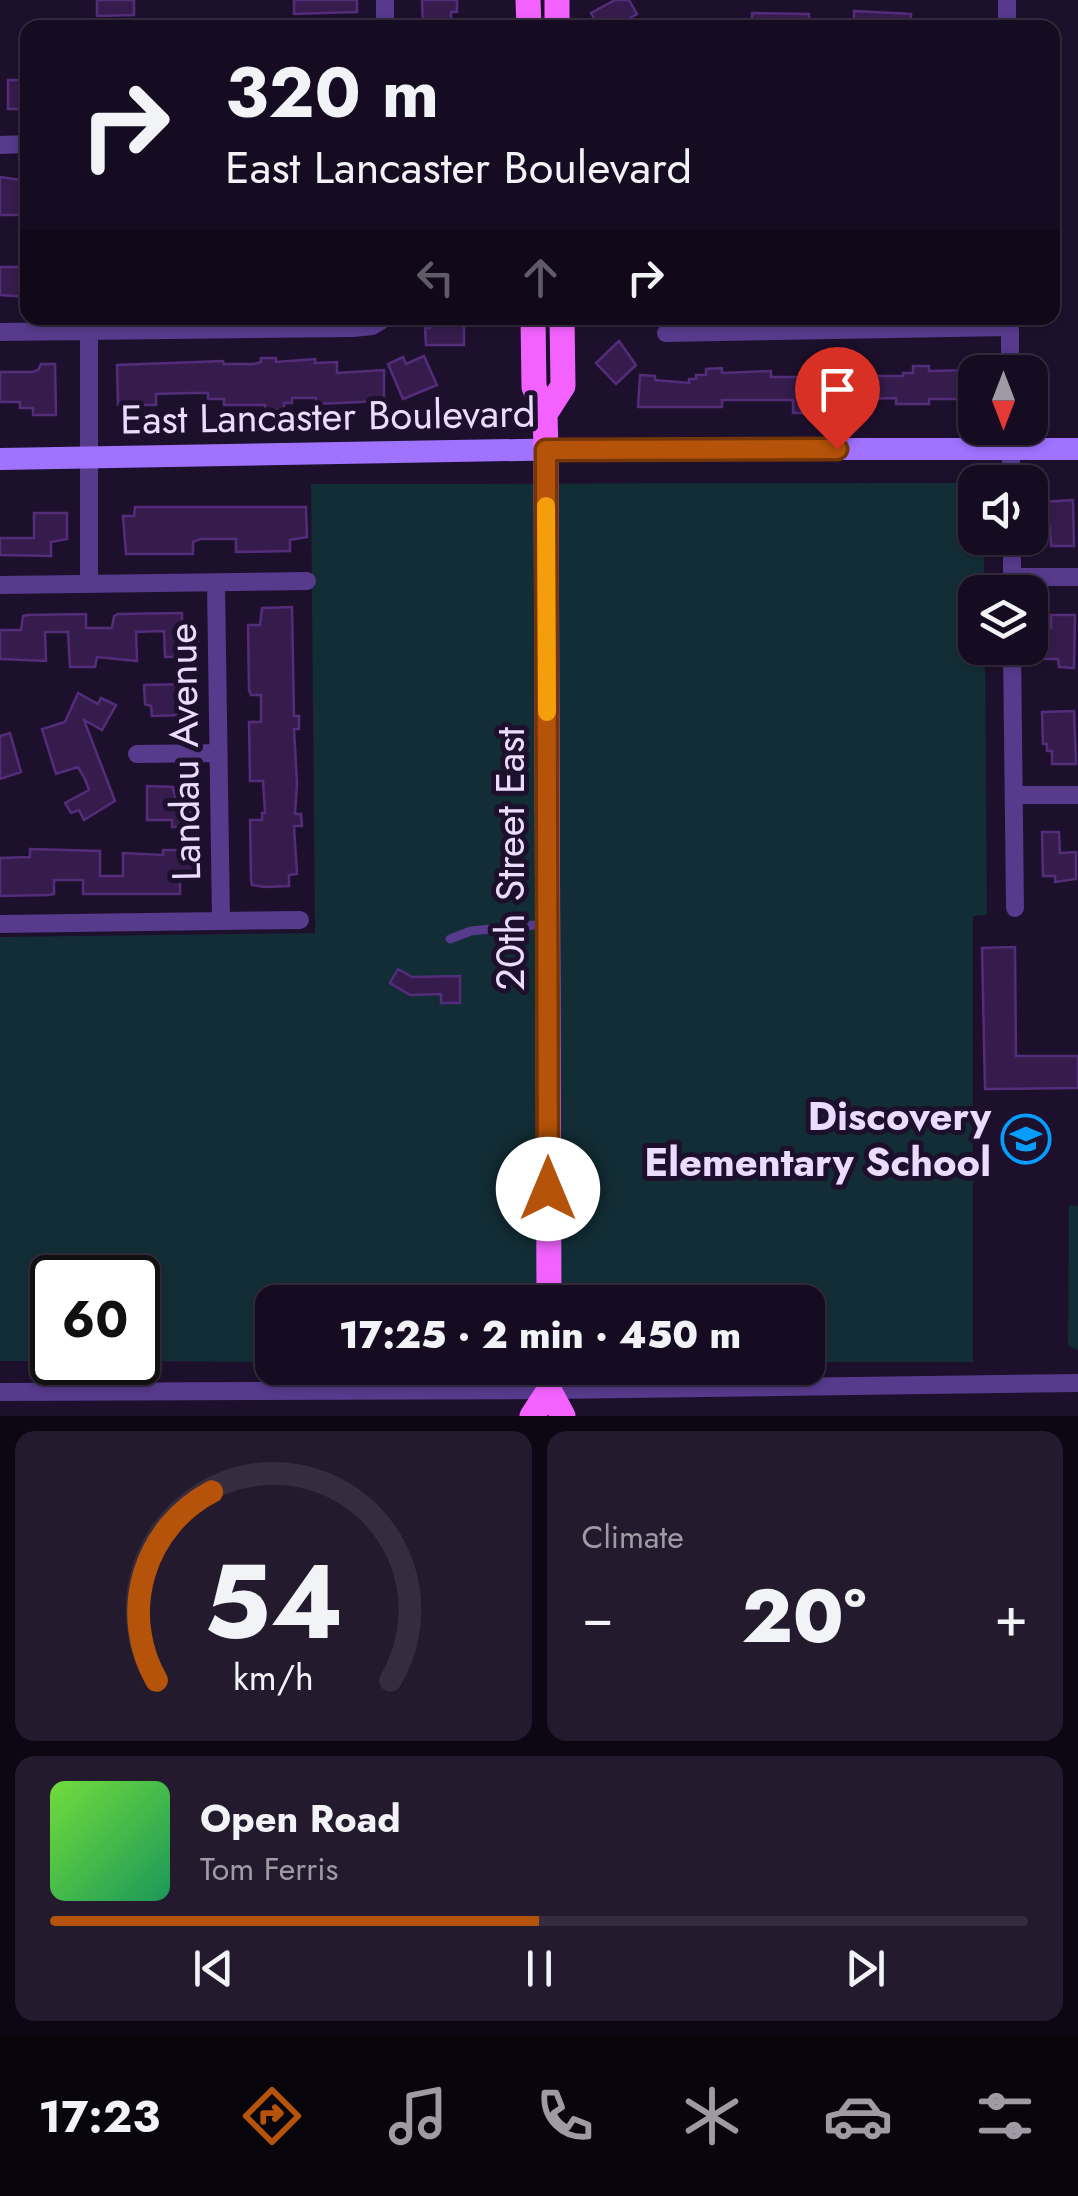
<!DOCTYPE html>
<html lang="en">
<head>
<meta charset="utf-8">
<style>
	:root { --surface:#160c21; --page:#231a2e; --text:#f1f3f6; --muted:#9e9ba5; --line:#352c3f; --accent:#b45309 }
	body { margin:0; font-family:Jost,sans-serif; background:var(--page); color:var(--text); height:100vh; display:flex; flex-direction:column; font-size:38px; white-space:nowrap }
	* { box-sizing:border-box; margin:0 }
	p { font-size:32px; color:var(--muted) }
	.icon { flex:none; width:55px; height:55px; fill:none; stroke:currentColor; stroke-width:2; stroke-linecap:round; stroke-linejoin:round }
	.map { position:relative; height:1416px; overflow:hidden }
	.details { display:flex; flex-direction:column; gap:15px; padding:15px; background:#0c0712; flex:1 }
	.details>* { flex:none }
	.top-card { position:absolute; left:20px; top:20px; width:1040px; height:305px; border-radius:20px; box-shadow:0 2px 8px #0004,0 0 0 2px var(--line); background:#160c21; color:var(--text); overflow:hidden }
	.needle { width:65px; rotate:180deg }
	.tools { position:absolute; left:958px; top:355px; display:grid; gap:20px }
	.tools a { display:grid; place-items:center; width:90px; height:90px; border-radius:20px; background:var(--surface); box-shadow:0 2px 8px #0004,0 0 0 2px var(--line); font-size:50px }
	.speed { position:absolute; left:30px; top:1255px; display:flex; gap:20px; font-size:50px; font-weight:700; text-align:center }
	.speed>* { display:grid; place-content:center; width:130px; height:130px; border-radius:50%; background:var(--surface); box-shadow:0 2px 8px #0004,0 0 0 2px var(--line); line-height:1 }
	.speed .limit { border:5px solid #111; border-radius:15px; background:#fff; color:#111 }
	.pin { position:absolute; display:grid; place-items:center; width:85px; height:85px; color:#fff; margin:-102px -42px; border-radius:50% 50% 50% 0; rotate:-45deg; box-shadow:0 0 10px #0007 }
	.pin .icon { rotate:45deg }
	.me { position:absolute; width:110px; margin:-55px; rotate:0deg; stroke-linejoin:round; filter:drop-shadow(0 0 8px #0008) }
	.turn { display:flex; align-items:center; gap:35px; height:210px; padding:0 40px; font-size:45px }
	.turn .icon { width:130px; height:130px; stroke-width:2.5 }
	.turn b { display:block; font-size:70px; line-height:85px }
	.lanes { display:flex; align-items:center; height:95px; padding:0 40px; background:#0003; justify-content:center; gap:50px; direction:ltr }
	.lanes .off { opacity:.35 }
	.big { font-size:75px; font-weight:800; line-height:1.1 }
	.details .widget { flex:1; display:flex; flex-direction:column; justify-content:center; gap:15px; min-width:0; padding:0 35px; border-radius:20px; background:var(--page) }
	.details .dial { align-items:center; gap:0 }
	.dial svg { height:260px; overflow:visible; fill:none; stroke:var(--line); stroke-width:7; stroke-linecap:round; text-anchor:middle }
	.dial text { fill:var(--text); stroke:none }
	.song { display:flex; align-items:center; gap:30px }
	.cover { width:120px; height:120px; border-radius:15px; background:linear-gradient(135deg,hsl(100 70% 55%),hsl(150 70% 35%)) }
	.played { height:10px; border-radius:5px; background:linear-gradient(90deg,var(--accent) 50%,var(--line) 50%) }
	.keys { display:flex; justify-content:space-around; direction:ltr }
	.heat { display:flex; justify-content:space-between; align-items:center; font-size:55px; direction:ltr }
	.details .tiles { flex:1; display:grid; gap:15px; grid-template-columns:1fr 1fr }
	.widget:last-child { grid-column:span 2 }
	.trip { position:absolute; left:255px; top:1285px; width:570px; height:100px; border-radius:20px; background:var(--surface); box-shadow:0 2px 8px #0004,0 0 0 2px var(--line); font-weight:800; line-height:100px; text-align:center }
	.tab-bar { display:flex; height:160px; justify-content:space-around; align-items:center; background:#09050d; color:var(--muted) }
	.tab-bar .icon { width:70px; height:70px }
	.tab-bar .active { color:var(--accent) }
	.tab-bar b { font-size:45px; color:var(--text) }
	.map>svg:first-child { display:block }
</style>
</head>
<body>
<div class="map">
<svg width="1078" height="1416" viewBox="0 0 1078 1416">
	<rect width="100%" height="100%" fill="#1d102c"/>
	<path fill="#132d36" d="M 975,483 L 975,538 L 984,538 L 984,592 L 975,592 L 975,648 L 985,648 L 987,915 L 973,916 L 973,1362 L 808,1362 L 808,1302 L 272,1302 L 272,1362 L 138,1361 L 138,1278 L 52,1278 L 52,1361 L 0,1361 L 0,937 L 315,933 L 311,484 Z
		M 1069,1205 L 1078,1206 L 1078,1350 L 1068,1345 Z"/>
	<path fill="#351c4d" stroke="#532d7a" stroke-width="2.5" d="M 97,0 L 134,0 L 134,15 L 97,16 Z
		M 294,0 L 357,0 L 357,12 L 294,14 Z
		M 422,0 L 457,0 L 457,12 L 451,12 L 451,28 L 423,28 Z
		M 615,0 L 629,0 L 637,14 L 612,28 L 599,28 L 591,13 Z
		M 854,11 L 911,14 L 911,28 L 854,28 Z
		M 752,13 L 809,14 L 809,28 L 752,28 Z
		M 8,80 L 28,80 L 27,109 L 8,109 Z
		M 0,177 L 28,181 L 28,215 L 0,215 Z
		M 0,267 L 28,267 L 28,297 L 0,295 Z
		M 430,318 L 464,318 L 464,345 L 426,345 L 425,328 L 430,328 Z
		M 619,341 L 636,365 L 616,384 L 596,363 Z
		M 424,356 L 437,385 L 403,399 L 388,364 L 403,357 L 406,364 Z
		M 261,358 L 276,358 L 276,362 L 315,359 L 315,363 L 337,362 L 337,373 L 384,370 L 384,401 L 316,404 L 316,398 L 292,398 L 292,403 L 284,403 L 284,410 L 265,410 L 265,405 L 224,405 L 224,399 L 208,399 L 208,393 L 190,393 L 156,394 L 156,405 L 118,405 L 117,365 L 223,361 L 224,364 L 254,364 L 261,362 Z
		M 41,364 L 55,364 L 56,415 L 33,415 L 33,408 L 20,408 L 20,402 L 0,402 L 0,372 L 32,372 L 38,370 Z
		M 913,366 L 929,366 L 929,371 L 975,370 L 975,399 L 929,399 L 929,404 L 896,404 L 896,398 L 825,400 L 825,413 L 793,413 L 793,400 L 722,400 L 722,407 L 638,407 L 640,375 L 655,376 L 655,380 L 689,383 L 689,379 L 696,379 L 696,375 L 706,375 L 706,369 L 722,368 L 722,373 L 771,371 L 771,377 L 800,377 L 800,374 L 810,374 L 810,367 L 825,367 L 825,373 L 874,370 L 874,376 L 903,376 L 903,373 L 913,373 Z
		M 1073,500 L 1074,546 L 1051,546 L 1050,526 L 1041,527 L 1041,502 Z
		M 135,507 L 306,507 L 307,537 L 290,540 L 290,551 L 236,552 L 236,539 L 200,539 L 193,542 L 193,554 L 126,554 L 123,516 L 134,516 Z
		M 34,513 L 67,513 L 67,539 L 51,542 L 51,556 L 0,555 L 0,538 L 34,538 Z
		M 292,607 L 294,716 L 299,716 L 299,729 L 294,729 L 297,783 L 295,814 L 301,814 L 302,826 L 294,826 L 297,874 L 289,875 L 289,886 L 264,887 L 252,885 L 251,880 L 250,820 L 262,820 L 262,813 L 265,813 L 263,781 L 250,781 L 249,722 L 261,722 L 261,695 L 251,695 L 249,690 L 248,625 L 260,625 L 262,608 Z
		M 182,613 L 182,627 L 198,629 L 198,672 L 182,673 L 182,657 L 165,657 L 164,631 L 136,632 L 137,661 L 97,657 L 95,667 L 70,667 L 68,632 L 45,632 L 46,661 L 0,659 L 0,630 L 21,630 L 23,616 L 27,615 L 86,614 L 86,628 L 112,628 L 114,616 L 118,614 Z
		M 1051,615 L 1075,615 L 1074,668 L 1059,667 L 1058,659 L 1041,659 L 1042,634 L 1047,634 L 1047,628 L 1051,628 Z
		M 188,684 L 188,715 L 152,716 L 151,706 L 145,704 L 144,685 Z
		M 78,693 L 98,704 L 101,698 L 116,705 L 102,730 L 84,720 L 115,801 L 84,820 L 79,810 L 71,813 L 65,803 L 89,790 L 85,779 L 78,767 L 56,774 L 42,729 L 65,722 Z
		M 1074,711 L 1076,764 L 1052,764 L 1052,751 L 1047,751 L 1047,744 L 1043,744 L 1042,712 Z
		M 10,733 L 21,772 L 0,779 L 0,736 Z
		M 147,786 L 173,787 L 176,802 L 191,802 L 190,827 L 172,827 L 172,820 L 147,820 Z
		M 1042,832 L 1059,832 L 1060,853 L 1076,852 L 1076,879 L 1055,882 L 1055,876 L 1043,876 Z
		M 30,849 L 100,851 L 100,876 L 123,876 L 123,853 L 163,855 L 163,850 L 196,850 L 196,876 L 180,879 L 180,894 L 83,894 L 83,880 L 54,880 L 54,894 L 49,895 L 0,896 L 0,858 L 30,857 Z
		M 1015,947 L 1016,1056 L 1078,1056 L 1078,1088 L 985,1089 L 982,948 Z
		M 398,969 L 412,977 L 460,976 L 460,1003 L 441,1003 L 441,994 L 410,995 L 390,983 Z"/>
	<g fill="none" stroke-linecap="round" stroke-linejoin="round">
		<path stroke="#563a8c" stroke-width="9" d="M 450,939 L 471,931 L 545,924"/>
		<path stroke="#563a8c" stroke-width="18" d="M 385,0 L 385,28
			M 1007,0 L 1007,28
			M 0,145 L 28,144
			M 1010,318 L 1010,372
			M 89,330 L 89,584
			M 0,332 L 353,328 L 372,326 L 385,318
			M 666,333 L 1010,327
			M 1011,428 L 1011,482
			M 1012,538 L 1012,592
			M 1012,577 L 1078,577
			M 216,583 L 221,920
			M 0,585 L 307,581
			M 1012,648 L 1015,908
			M 137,754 L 218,753
			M 1014,795 L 1078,795
			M 0,924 L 300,920
			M 0,1392 L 549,1390 L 1078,1383"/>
		<path stroke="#9f72ff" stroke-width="22" d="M 0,459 L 574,449 L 1078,449"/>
		<path stroke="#f362ff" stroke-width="25" d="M 528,0 L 529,28
			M 557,0 L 557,28
			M 533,318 L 534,387 L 545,414 L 546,450 L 549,1302
			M 545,414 L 563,386 L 562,318
			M 549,1368 L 549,1390 L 563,1416
			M 532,1416 L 549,1390"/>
	</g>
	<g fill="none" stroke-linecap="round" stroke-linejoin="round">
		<g stroke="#753606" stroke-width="25">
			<path id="route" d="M 548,1189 L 546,450 L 837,449"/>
		</g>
		<use href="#route" stroke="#b45309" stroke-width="18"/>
		<path stroke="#f59e0b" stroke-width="18" d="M 546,506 L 547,712"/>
	</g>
	<defs>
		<g id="school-ring" transform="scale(2.5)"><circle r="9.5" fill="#1d102c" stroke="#079dff" stroke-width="1.5"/><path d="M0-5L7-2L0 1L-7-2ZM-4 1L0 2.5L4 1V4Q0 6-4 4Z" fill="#079dff"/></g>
	</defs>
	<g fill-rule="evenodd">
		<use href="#school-ring" x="1026" y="1139"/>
	</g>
	<g text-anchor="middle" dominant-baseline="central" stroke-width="10" stroke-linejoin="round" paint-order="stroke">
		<g font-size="40" fill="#eadbff" stroke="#1d102c">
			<text transform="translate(328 416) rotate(-1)">East Lancaster Boulevard</text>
			<text transform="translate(184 752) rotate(-91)">Landau Avenue</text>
			<text transform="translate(510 859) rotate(-90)">20th Street East</text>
		</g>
		<g font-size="40" font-weight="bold" fill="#eadbff" stroke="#1d102c" text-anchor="end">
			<text x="991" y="1116">Discovery<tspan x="991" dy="46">Elementary School</tspan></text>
		</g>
	</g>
</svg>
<div class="tools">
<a><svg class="needle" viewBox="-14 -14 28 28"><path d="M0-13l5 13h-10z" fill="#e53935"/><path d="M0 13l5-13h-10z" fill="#9e9ba5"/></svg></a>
<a><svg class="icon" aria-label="sound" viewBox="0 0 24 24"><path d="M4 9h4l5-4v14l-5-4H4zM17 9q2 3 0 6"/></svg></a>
<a><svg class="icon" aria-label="layers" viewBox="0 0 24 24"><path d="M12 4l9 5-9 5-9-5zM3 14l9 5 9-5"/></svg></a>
</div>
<div class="speed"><div class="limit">60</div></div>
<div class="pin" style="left:837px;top:449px;background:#d93025"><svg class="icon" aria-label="arrive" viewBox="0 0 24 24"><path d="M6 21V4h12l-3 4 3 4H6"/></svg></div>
<svg class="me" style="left:548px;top:1189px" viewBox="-20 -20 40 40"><circle r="19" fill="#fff"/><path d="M0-13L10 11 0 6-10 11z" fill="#b45309"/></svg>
<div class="trip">17:25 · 2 min · 450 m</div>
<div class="top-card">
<div class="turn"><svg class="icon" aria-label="right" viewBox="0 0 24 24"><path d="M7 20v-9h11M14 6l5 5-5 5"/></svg><div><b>320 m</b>East Lancaster Boulevard</div></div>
<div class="lanes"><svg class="icon off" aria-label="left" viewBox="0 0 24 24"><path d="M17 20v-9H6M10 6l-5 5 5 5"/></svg><svg class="icon off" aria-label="ahead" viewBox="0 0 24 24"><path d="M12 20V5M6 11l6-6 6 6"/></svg><svg class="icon" aria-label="right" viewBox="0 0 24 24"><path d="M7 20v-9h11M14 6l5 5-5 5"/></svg></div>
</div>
</div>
<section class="details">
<div class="tiles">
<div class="widget dial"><svg viewBox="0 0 100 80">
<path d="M14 69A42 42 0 1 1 86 69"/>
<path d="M14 69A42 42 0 0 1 31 11" stroke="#b45309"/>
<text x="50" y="56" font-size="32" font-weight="700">54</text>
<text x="50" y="72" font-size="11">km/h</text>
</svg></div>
<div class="widget"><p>Climate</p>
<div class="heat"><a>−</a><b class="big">20°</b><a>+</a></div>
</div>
<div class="widget">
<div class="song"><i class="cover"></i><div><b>Open Road</b><p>Tom Ferris</p></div></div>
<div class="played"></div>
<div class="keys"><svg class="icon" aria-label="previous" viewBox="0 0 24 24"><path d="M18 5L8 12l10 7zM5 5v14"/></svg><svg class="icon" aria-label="pause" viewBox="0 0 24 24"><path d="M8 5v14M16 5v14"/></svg><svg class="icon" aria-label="next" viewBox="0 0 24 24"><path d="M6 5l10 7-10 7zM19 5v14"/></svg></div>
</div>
</div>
</section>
<nav class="tab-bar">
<b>17:23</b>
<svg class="icon active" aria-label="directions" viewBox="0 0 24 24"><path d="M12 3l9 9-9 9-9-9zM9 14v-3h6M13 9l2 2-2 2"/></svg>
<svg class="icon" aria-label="music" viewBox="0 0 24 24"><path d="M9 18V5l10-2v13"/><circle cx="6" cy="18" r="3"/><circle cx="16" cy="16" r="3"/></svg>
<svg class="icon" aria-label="phone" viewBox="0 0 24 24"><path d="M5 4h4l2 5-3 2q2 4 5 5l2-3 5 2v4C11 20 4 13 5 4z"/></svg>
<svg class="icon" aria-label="climate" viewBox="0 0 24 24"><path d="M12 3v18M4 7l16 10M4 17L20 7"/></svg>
<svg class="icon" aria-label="car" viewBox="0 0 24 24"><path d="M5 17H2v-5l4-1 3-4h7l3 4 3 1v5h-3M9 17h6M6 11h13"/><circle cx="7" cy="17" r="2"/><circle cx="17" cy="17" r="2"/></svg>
<svg class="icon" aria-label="filters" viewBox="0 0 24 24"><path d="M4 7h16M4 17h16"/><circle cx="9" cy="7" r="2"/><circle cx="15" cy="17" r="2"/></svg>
</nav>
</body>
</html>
